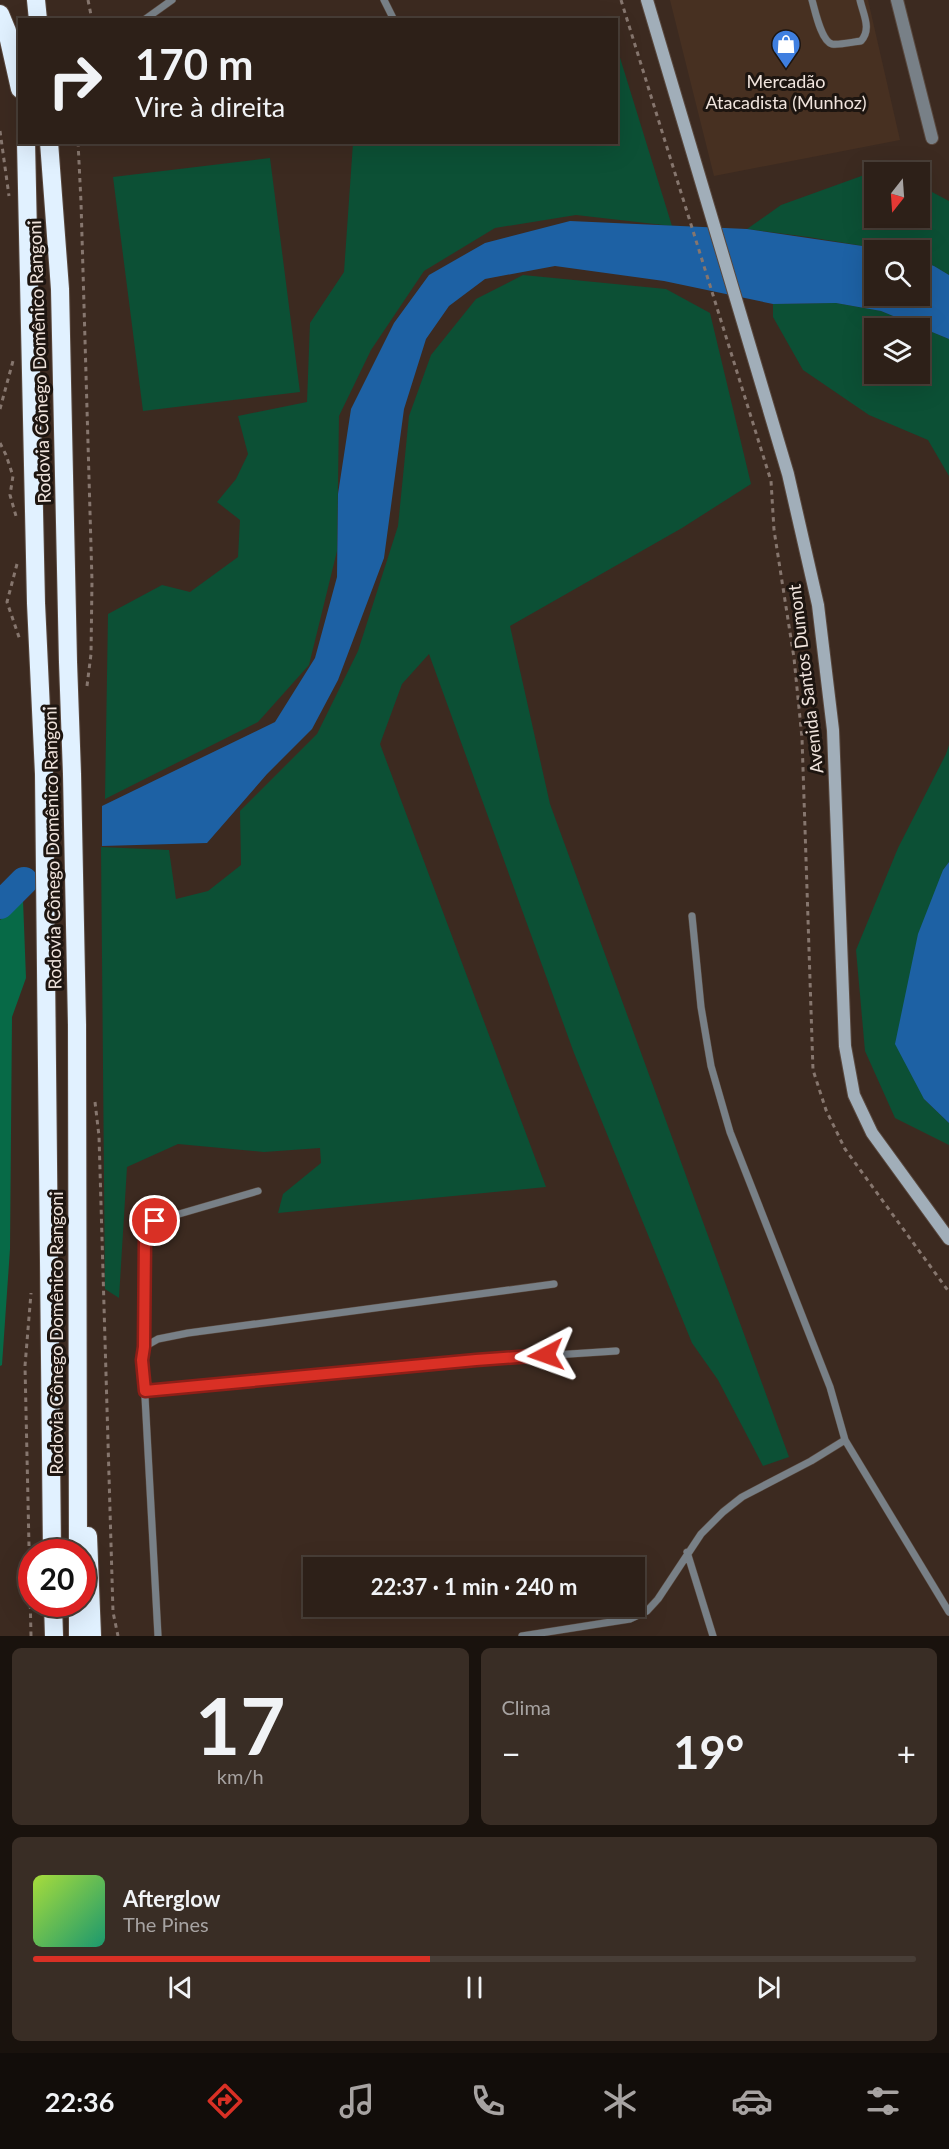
<!DOCTYPE html>
<html lang="pt">
<head>
<meta charset="utf-8">
<style>
	:root { --surface:#2d2018; --page:#392d25; --text:#f1f3f6; --muted:#a7a3a2; --line:#483e37; --accent:#d93025 }
	body { margin:0; font-family:Lato,sans-serif; background:var(--page); color:var(--text); height:100vh; display:flex; flex-direction:column; font-size:22px; white-space:nowrap }
	* { box-sizing:border-box; margin:0 }
	p { font-size:20px; color:var(--muted) }
	.icon { flex:none; width:33px; height:33px; fill:none; stroke:currentColor; stroke-width:2; stroke-linecap:round; stroke-linejoin:round }
	.map { position:relative; height:1636px; overflow:hidden }
	.side { display:flex; flex-direction:column; gap:12px; padding:12px; background:#19120d; flex:1 }
	.side>* { flex:none }
	.top-card { position:absolute; left:18px; top:18px; width:600px; height:126px; border-radius:0px; box-shadow:0 6px 24px #0002,0 0 0 2px var(--line); background:#2d2018; color:var(--text); overflow:hidden }
	.needle { width:39px; rotate:197deg }
	.fabs { position:absolute; left:864px; top:162px; display:grid; gap:12px }
	.fabs a { display:grid; place-items:center; width:66px; height:66px; border-radius:0px; background:var(--surface); box-shadow:0 6px 24px #0002,0 0 0 2px var(--line); font-size:30px }
	.speed { position:absolute; left:18px; top:1539px; display:flex; gap:12px; font-size:30px; font-weight:700; text-align:center }
	.speed>* { display:grid; place-content:center; width:78px; height:78px; border-radius:50%; background:var(--surface); box-shadow:0 6px 24px #0002,0 0 0 2px var(--line); line-height:1 }
	.speed .limit { border:9px solid #d22; background:#fff; color:#111 }
	.pin { position:absolute; display:grid; place-items:center; width:51px; height:51px; color:#fff; margin:-26px; border:3px solid #fff; border-radius:50%; box-shadow:0 2px 6px #0007 }
	.me { position:absolute; width:66px; margin:-33px; rotate:266deg; stroke-linejoin:round; filter:drop-shadow(0 0 4px #0008) }
	.turn { display:flex; align-items:center; gap:21px; height:126px; padding:0 18px; font-size:27px }
	.turn .icon { width:78px; height:78px; stroke-width:2.5 }
	.turn b { display:block; font-size:42px; line-height:51px }
	.big { font-size:45px; font-weight:700; line-height:1.1 }
	.side .widget { flex:1; display:flex; flex-direction:column; justify-content:center; gap:9px; min-width:0; padding:0 21px; border-radius:9px; background:var(--page) }
	.side .dial { align-items:center; gap:0 }
	.dial b { font-size:78px; line-height:1 }
	.song { display:flex; align-items:center; gap:18px }
	.cover { width:72px; height:72px; border-radius:9px; background:linear-gradient(135deg,hsl(80 70% 55%),hsl(160 70% 35%)) }
	.played { height:6px; border-radius:3px; background:linear-gradient(90deg,var(--accent) 45%,var(--line) 45%) }
	.keys { display:flex; justify-content:space-around; direction:ltr }
	.heat { display:flex; justify-content:space-between; align-items:center; font-size:33px; direction:ltr }
	.side .tiles { flex:1; display:grid; gap:12px; grid-template-columns:1fr 1fr }
	.widget:last-child { grid-column:span 2 }
	.trip { position:absolute; left:303px; top:1557px; width:342px; height:60px; border-radius:0px; background:var(--surface); box-shadow:0 6px 24px #0002,0 0 0 2px var(--line); font-weight:700; line-height:60px; text-align:center }
	.tabs { display:flex; height:96px; justify-content:space-around; align-items:center; background:#120d0a; color:var(--muted) }
	.tabs .icon { width:42px; height:42px }
	.tabs .on { color:var(--accent) }
	.tabs b { font-size:27px; color:var(--text) }
	.map>svg:first-child { display:block }
</style>
</head>
<body>
<div class="map">
<svg width="949" height="1636" viewBox="0 0 949 1636">
	<rect width="100%" height="100%" fill="#3c2a20"/>
	<path fill="#473021" d="M 670,0 L 868,0 L 900,140 L 714,176 Z"/>
	<path fill="#0c5035" fill-rule="evenodd" d="M 617,48 L 672,226 L 576,215 L 495,228 L 424,271 L 371,350 L 339,416 L 337,551 L 309,665 L 258,722 L 105,799 L 108,614 L 162,585 L 190,592 L 238,557 L 240,520 L 217,502 L 236,479 L 248,454 L 238,416 L 307,402 L 310,323 L 344,272 L 353,143 L 616,142 Z
		M 270,158 L 300,392 L 143,411 L 113,177 Z
		M 867,174 L 874,176 L 874,218 L 920,218 L 920,188 L 932,192 L 949,201 L 949,275 L 934,266 L 920,261 L 920,250 L 888,250 L 808,237 L 747,229 L 781,205 Z
		M 523,275 L 666,289 L 710,313 L 751,484 L 682,528 L 510,626 L 550,804 L 789,1457 L 763,1466 L 718,1380 L 692,1343 L 574,1053 L 429,654 L 402,684 L 380,744 L 546,1187 L 278,1213 L 283,1194 L 321,1163 L 320,1148 L 264,1152 L 178,1144 L 127,1167 L 119,1298 L 105,1289 L 101,847 L 169,850 L 176,899 L 208,891 L 241,865 L 240,811 L 317,734 L 358,651 L 398,526 L 409,416 L 431,355 L 476,299 Z
		M 836,303 L 881,311 L 949,339 L 949,476 L 928,440 L 869,415 L 803,370 L 773,317 L 773,304 ZM 874,328 L 920,328 L 920,374 L 874,374 Z
		M 949,745 L 949,862 L 943,870 L 924,1099 L 949,1123 L 949,1145 L 895,1118 L 865,1051 L 856,950 L 898,848 L 946,754 Z"/>
	<path fill="#076a47" d="M 23,900 L 26,978 L 12,1017 L 10,1249 L 2,1365 L 0,1366 L 0,920 Z"/>
	<path fill="#1d61a4" d="M 570,221 L 747,229 L 883,249 L 888,250 L 874,250 L 874,296 L 920,296 L 920,261 L 934,266 L 949,275 L 949,339 L 881,311 L 836,303 L 773,304 L 664,281 L 555,266 L 485,279 L 449,306 L 426,339 L 404,409 L 384,558 L 338,680 L 312,729 L 267,774 L 207,843 L 102,846 L 102,806 L 275,722 L 315,658 L 337,577 L 338,494 L 351,409 L 394,323 L 429,275 L 485,243 Z
		M 949,862 L 949,1123 L 924,1099 L 895,1044 L 918,934 L 943,870 Z"/>
	<g fill="none" stroke-linecap="round" stroke-linejoin="round">
		<path stroke="#1d61a4" stroke-width="28" d="M 0,905 L 24,881"/>
		<g stroke="#59483e" stroke-width="8">
			<path id="service" d="M 384,0 L 394,20
				M 812,0 C 815,10 821,41 832,44 C 840,45 852,42 861,41 C 872,29 863,14 860,0
				M 144,20 L 172,0
				M 144,1347 L 145,1238 L 155,1221 L 258,1191
				M 145,1391 L 475,1360 L 616,1351
				M 845,1440 L 949,1612
				M 687,1552 L 713,1636
				M 158,1636 L 143,1360 L 144,1347 L 158,1339 L 188,1333 L 554,1284
				M 522,1636 L 630,1619 L 647,1611 L 658,1599 L 701,1534 L 723,1512 L 742,1497 L 811,1461 L 845,1440 L 830,1387 L 730,1132 L 711,1066 L 701,1007 L 692,916"/>
		</g>
		<g stroke="#59483e" stroke-width="14">
			<path id="minor" d="M 897,0 L 932,138"/>
		</g>
		<g stroke="#59483e" stroke-width="14">
			<path id="secondary" d="M 647,0 L 788,474 L 818,605 L 833,730 L 845,1046 L 854,1095 L 872,1133 L 949,1239"/>
		</g>
		<g stroke="#59483e" stroke-width="20">
			<path id="motorway" d="M 36,0 L 38,20
				M 0,14 L 7,31 L 20,89
				M 26,142 L 36,603 L 44,774 L 52,1552
				M 49,142 L 60,289 L 68,662 L 72,774 L 77,1025 L 78,1552
				M 88,1536 L 92,1636
				M 53,1604 L 54,1636
				M 78,1604 L 78,1636"/>
		</g>
		<path stroke="#86766e" stroke-width="3" stroke-dasharray="4.5 4.5" stroke-linecap="butt" d="M 88,0 L 92,20
			M 621,0 L 771,481 L 774,530 L 794,658 L 802,738 L 813,1070 L 826,1110 L 845,1149 L 949,1292
			M 0,131 L 9,196
			M 78,142 L 81,202 L 92,581 L 91,654 L 87,686
			M 0,409 L 13,361
			M 0,443 L 6,455 L 13,476 L 10,495 L 16,516
			M 17,564 L 7,602 L 20,640
			M 95,1102 L 99,1136 L 113,1612 L 118,1636
			M 31,1636 L 25,1366 L 31,1293"/>
		<use href="#service" stroke="#788087" stroke-width="7"/>
		<use href="#minor" stroke="#788087" stroke-width="12"/>
		<use href="#secondary" stroke="#a1aeb9" stroke-width="12"/>
		<use href="#motorway" stroke="#e1f1ff" stroke-width="18"/>
	</g>
	<g fill="none" stroke-linecap="round" stroke-linejoin="round">
		<g stroke="#8d1f18" stroke-width="15">
			<path id="route" d="M 155,1221 L 145,1238 L 144,1347 L 142,1360 L 145,1391 L 476,1360 L 546,1355"/>
		</g>
		<use href="#route" stroke="#d93025" stroke-width="10"/>
	</g>
	<defs>
		<g id="shop-pin" transform="scale(1.5)"><path d="M0 17L-7.5 6A9.5 9.5 0 1 1 7.5 6Z" fill="#3f7fe0" stroke="#1d1510"/><path d="M-5-2.5h2.3a2.7 3.5 0 0 1 5.4 0H5L5.5 6h-11ZM-1.5-2.5h3a1.5 2.3 0 0 0-3 0Z" fill="#fff"/></g>
	</defs>
	<g fill-rule="evenodd">
		<use href="#shop-pin" x="786" y="44"/>
	</g>
	<g text-anchor="middle" dominant-baseline="central" stroke-width="6" stroke-linejoin="round" paint-order="stroke">
		<g font-size="18" fill="#f0e4dd" stroke="#1d1510">
			<text x="786" y="81">Mercadão<tspan x="786" dy="21">Atacadista (Munhoz)</tspan></text>
		</g>
		<g font-size="18" fill="#f0e4dd" stroke="#1d1510">
			<text transform="translate(39 362) rotate(-92)">Rodovia Cônego Domênico Rangoni</text>
			<text transform="translate(805 679) rotate(-97)">Avenida Santos Dumont</text>
			<text transform="translate(52 848) rotate(-91)">Rodovia Cônego Domênico Rangoni</text>
			<text transform="translate(56 1333) rotate(-90)">Rodovia Cônego Domênico Rangoni</text>
		</g>
	</g>
</svg>
<div class="fabs">
<a><svg class="needle" viewBox="-14 -14 28 28"><path d="M0-13l5 13h-10z" fill="#e53935"/><path d="M0 13l5-13h-10z" fill="#a7a3a2"/></svg></a>
<a><svg class="icon" aria-label="search" viewBox="0 0 24 24"><circle cx="10" cy="10" r="6"/><path d="M15 15l6 6"/></svg></a>
<a><svg class="icon" aria-label="layers" viewBox="0 0 24 24"><path d="M12 4l9 5-9 5-9-5zM3 14l9 5 9-5"/></svg></a>
</div>
<div class="speed"><div class="limit">20</div></div>
<div class="pin" style="left:155px;top:1221px;background:#d93025"><svg class="icon" aria-label="arrive" viewBox="0 0 24 24"><path d="M6 21V4h12l-3 4 3 4H6"/></svg></div>
<svg class="me" style="left:546px;top:1355px" viewBox="-20 -20 40 40"><path d="M0-17L14 15 0 8-14 15z" fill="#d93025" stroke="#fff" stroke-width="4"/></svg>
<div class="trip">22:37 · 1 min · 240 m</div>
<div class="top-card">
<div class="turn"><svg class="icon" aria-label="right" viewBox="0 0 24 24"><path d="M7 20v-9h11M14 6l5 5-5 5"/></svg><div><b>170 m</b>Vire à direita</div></div>
</div>
</div>
<section class="side">
<div class="tiles">
<div class="widget dial"><b>17</b><p>km/h</p></div>
<div class="widget"><p>Clima</p>
<div class="heat"><a>−</a><b class="big">19°</b><a>+</a></div>
</div>
<div class="widget">
<div class="song"><i class="cover"></i><div><b>Afterglow</b><p>The Pines</p></div></div>
<div class="played"></div>
<div class="keys"><svg class="icon" aria-label="previous" viewBox="0 0 24 24"><path d="M18 5L8 12l10 7zM5 5v14"/></svg><svg class="icon" aria-label="pause" viewBox="0 0 24 24"><path d="M8 5v14M16 5v14"/></svg><svg class="icon" aria-label="next" viewBox="0 0 24 24"><path d="M6 5l10 7-10 7zM19 5v14"/></svg></div>
</div>
</div>
</section>
<nav class="tabs">
<b>22:36</b>
<svg class="icon on" aria-label="directions" viewBox="0 0 24 24"><path d="M12 3l9 9-9 9-9-9zM9 14v-3h6M13 9l2 2-2 2"/></svg>
<svg class="icon" aria-label="music" viewBox="0 0 24 24"><path d="M9 18V5l10-2v13"/><circle cx="6" cy="18" r="3"/><circle cx="16" cy="16" r="3"/></svg>
<svg class="icon" aria-label="phone" viewBox="0 0 24 24"><path d="M5 4h4l2 5-3 2q2 4 5 5l2-3 5 2v4C11 20 4 13 5 4z"/></svg>
<svg class="icon" aria-label="climate" viewBox="0 0 24 24"><path d="M12 3v18M4 7l16 10M4 17L20 7"/></svg>
<svg class="icon" aria-label="car" viewBox="0 0 24 24"><path d="M5 17H2v-5l4-1 3-4h7l3 4 3 1v5h-3M9 17h6M6 11h13"/><circle cx="7" cy="17" r="2"/><circle cx="17" cy="17" r="2"/></svg>
<svg class="icon" aria-label="filters" viewBox="0 0 24 24"><path d="M4 7h16M4 17h16"/><circle cx="9" cy="7" r="2"/><circle cx="15" cy="17" r="2"/></svg>
</nav>
</body>
</html>
